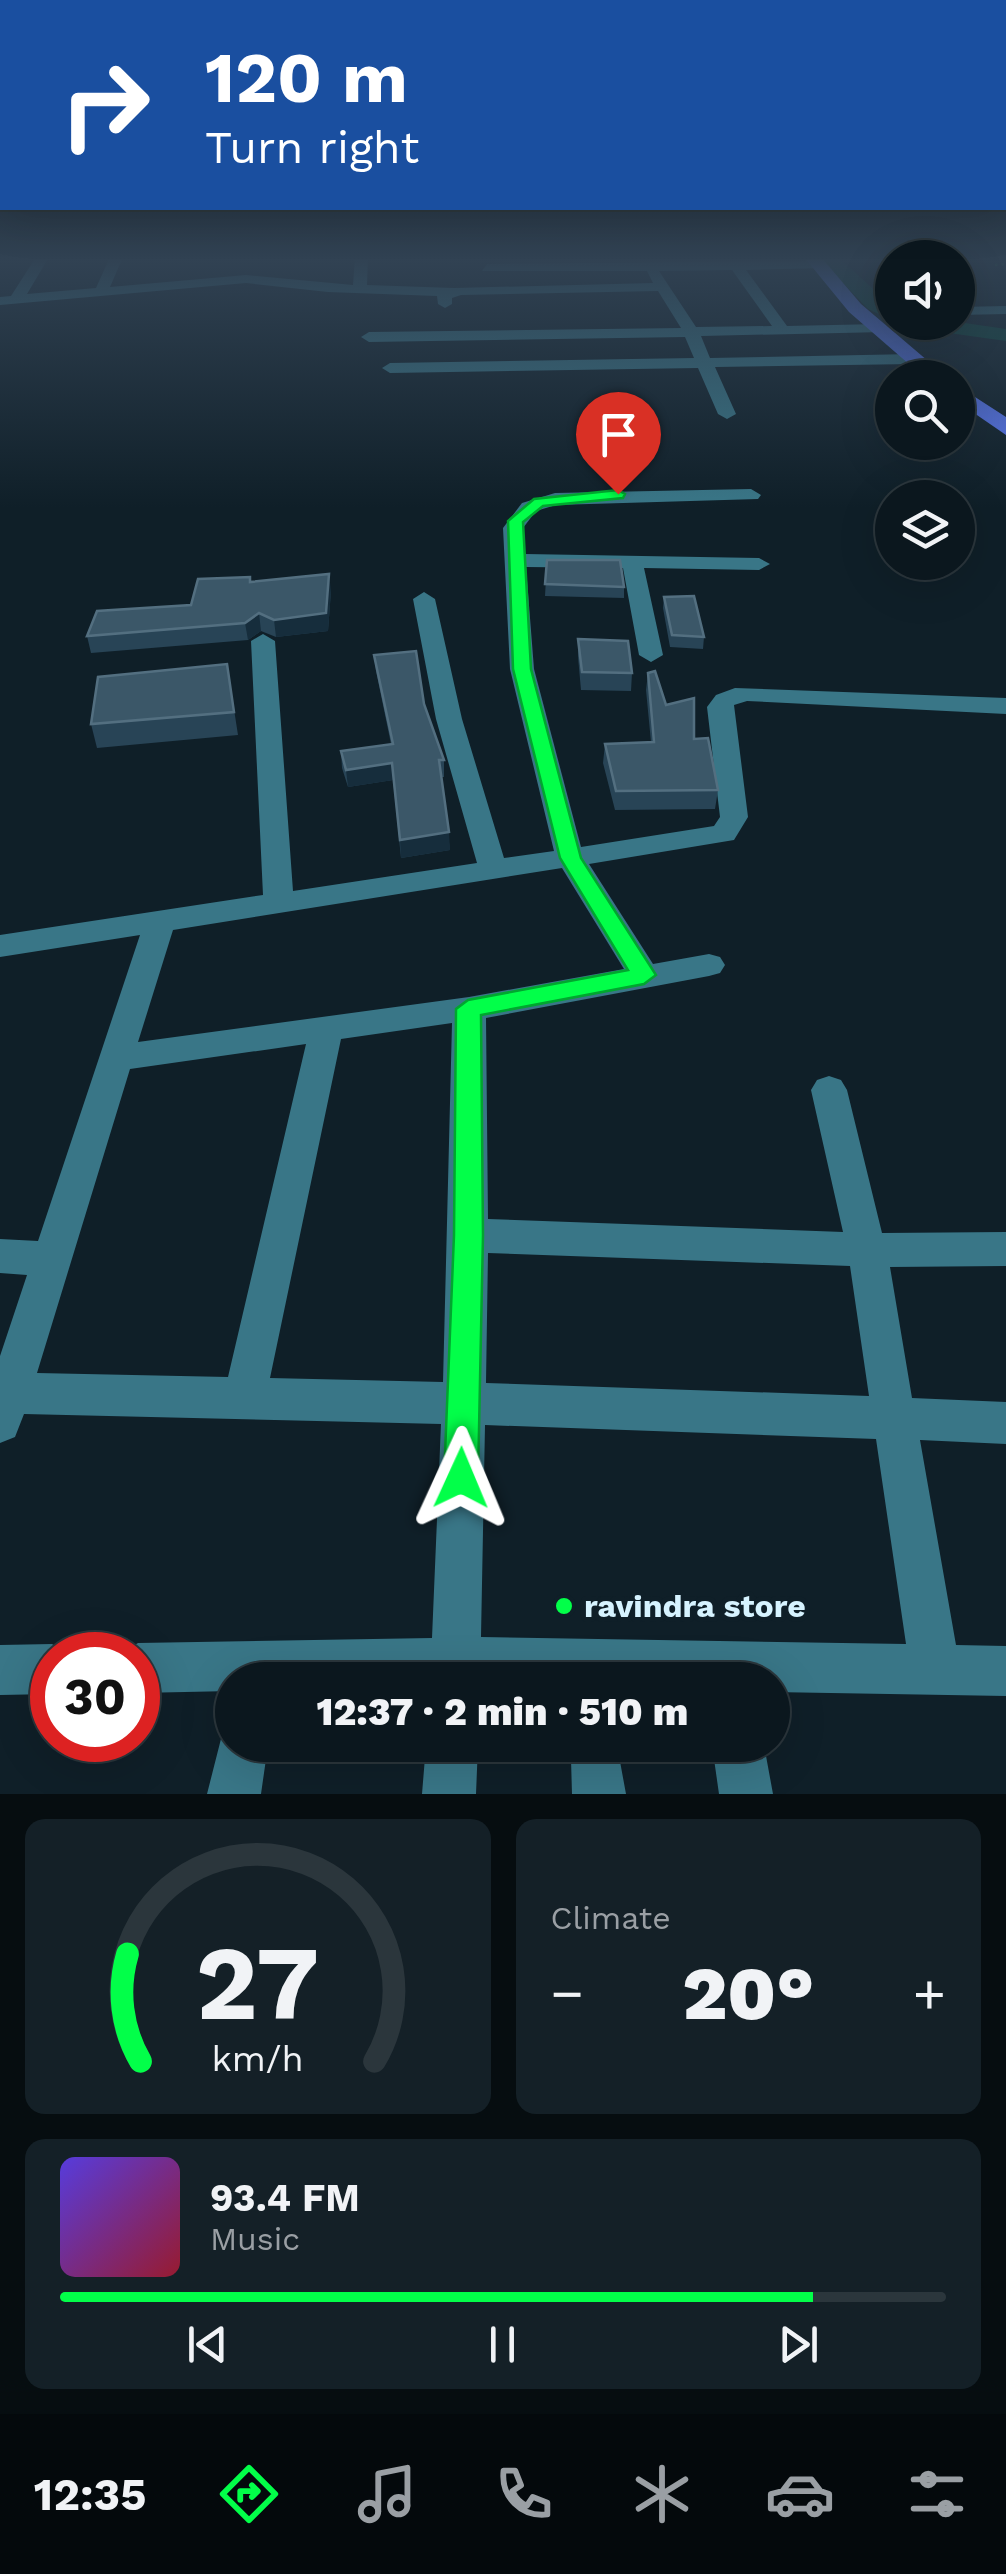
<!DOCTYPE html>
<html lang="en">
<head>
<meta charset="utf-8">
<style>
	:root { --surface:#0b171e; --page:#142027; --text:#f1f3f6; --muted:#9a9fa4; --line:#2b363c; --accent:#02ff49 }
	body { margin:0; font-family:"Work Sans",sans-serif; background:var(--page); color:var(--text); height:100vh; display:flex; flex-direction:column; font-size:38px; white-space:nowrap }
	* { box-sizing:border-box; margin:0 }
	p { font-size:32px; color:var(--muted) }
	.icon { flex:none; width:55px; height:55px; fill:none; stroke:currentColor; stroke-width:2; stroke-linecap:round; stroke-linejoin:round }
	.map { position:relative; height:1794px; overflow:hidden }
	.details { display:flex; flex-direction:column; gap:25px; padding:25px; background:#060d10; flex:1 }
	.details>* { flex:none }
	.top-card { position:absolute; left:0px; top:0px; width:1008px; height:210px; box-shadow:0 10px 40px #0002,0 0 0 2px var(--line); background:#1a4fa0; color:#fff; overflow:hidden }
	.fabs { position:absolute; left:875px; top:240px; display:grid; gap:20px }
	.fabs a { display:grid; place-items:center; width:100px; height:100px; border-radius:50%; background:var(--surface); box-shadow:0 10px 40px #0002,0 0 0 2px var(--line); font-size:50px }
	.speed { position:absolute; left:30px; top:1632px; display:flex; gap:20px; font-size:50px; font-weight:700; text-align:center }
	.speed>* { display:grid; place-content:center; width:130px; height:130px; border-radius:50%; background:var(--surface); box-shadow:0 10px 40px #0002,0 0 0 2px var(--line); line-height:1 }
	.speed .limit { border:15px solid #d22; background:#fff; color:#111 }
	.pin { position:absolute; display:grid; place-items:center; width:85px; height:85px; color:#fff; margin:-102px -42px; border-radius:50% 50% 50% 0; rotate:-45deg; box-shadow:0 0 10px #0007 }
	.pin .icon { rotate:45deg }
	.me { position:absolute; width:110px; margin:-55px; rotate:1deg; stroke-linejoin:round; filter:drop-shadow(0 0 8px #0008) }
	.turn { display:flex; align-items:center; gap:35px; height:210px; padding:0 40px; font-size:45px }
	.turn .icon { width:130px; height:130px; stroke-width:2.5 }
	.turn b { display:block; font-size:70px; line-height:85px }
	.big { font-size:75px; font-weight:800; line-height:1.1 }
	.details .widget { flex:1; display:flex; flex-direction:column; justify-content:center; gap:15px; min-width:0; padding:0 35px; border-radius:20px; background:var(--page) }
	.details .dial { align-items:center; gap:0 }
	.dial svg { height:260px; overflow:visible; fill:none; stroke:var(--line); stroke-width:7; stroke-linecap:round; text-anchor:middle }
	.dial text { fill:var(--text); stroke:none }
	.song { display:flex; align-items:center; gap:30px }
	.cover { width:120px; height:120px; border-radius:15px; background:linear-gradient(135deg,hsl(250 70% 55%),hsl(350 70% 35%)) }
	.played { height:10px; border-radius:5px; background:linear-gradient(90deg,var(--accent) 85%,var(--line) 85%) }
	.keys { display:flex; justify-content:space-around; direction:ltr }
	.heat { display:flex; justify-content:space-between; align-items:center; font-size:55px; direction:ltr }
	.details .tiles { flex:1; display:grid; gap:25px; grid-template-columns:1fr 1fr }
	.widget:last-child { grid-column:span 2 }
	.trip { position:absolute; left:215px; top:1662px; width:575px; height:100px; border-radius:50px; background:var(--surface); box-shadow:0 10px 40px #0002,0 0 0 2px var(--line); font-weight:800; line-height:100px; text-align:center }
	.menu { display:flex; height:160px; justify-content:space-around; align-items:center; background:#04090c; color:var(--muted) }
	.menu .icon { width:70px; height:70px }
	.menu .selected { color:var(--accent) }
	.menu b { font-size:45px; color:var(--text) }
	.map>svg:first-child { display:block }
</style>
</head>
<body>
<div class="map">
<svg width="1006" height="1794" viewBox="0 0 1006 1794">
	<rect width="100%" height="100%" fill="#0f1f28"/>
	<g fill="none" stroke-linecap="round" stroke-linejoin="round">
		<path fill="#09463b" fill-rule="evenodd" d="M 792,257 L 838,257 L 892,306 L 892,320 L 868,309 L 825,264 Z
			M 903,322 L 958,322 L 1006,329 L 1006,341 L 913,328 Z"/>
		<path stroke="#2dbb3e" stroke-width="2.5" stroke-dasharray="2.5 4" stroke-linecap="butt" d="M 995,265 L 1006,264"/>
		<path fill="#397687" fill-rule="evenodd" d="M 36,257 L 49,257 L 27,294 L 96,288 L 110,257 L 123,257 L 110,287 L 246,275 L 353,285 L 355,257 L 368,257 L 367,285 L 454,288 L 653,283 L 647,271 L 482,271 L 487,264 L 819,261 L 824,268 L 746,270 L 787,326 L 879,324 L 887,329 L 884,332 L 701,336 L 710,358 L 913,354 L 921,359 L 913,364 L 715,367 L 736,414 L 727,419 L 718,414 L 698,368 L 390,373 L 382,368 L 390,363 L 694,358 L 685,337 L 369,342 L 361,337 L 369,332 L 681,328 L 658,291 L 461,295 L 452,298 L 452,304 L 445,308 L 438,304 L 437,296 L 328,292 L 246,283 L 0,305 L 0,297 L 11,296 ZM 732,270 L 772,326 L 696,327 L 659,271 Z
			M 1006,306 L 1006,314 L 958,315 L 958,307 Z
			M 751,489 L 761,495 L 758,499 L 556,505 L 536,511 L 523,528 L 525,554 L 759,558 L 770,564 L 759,570 L 644,568 L 663,655 L 651,662 L 639,655 L 623,568 L 526,567 L 534,669 L 581,847 L 714,826 L 720,817 L 707,707 L 716,695 L 735,688 L 1006,698 L 1006,714 L 747,701 L 734,705 L 748,817 L 734,840 L 589,864 L 653,964 L 709,954 L 720,957 L 725,965 L 720,973 L 709,976 L 486,1018 L 488,1219 L 843,1232 L 811,1090 L 817,1080 L 829,1076 L 841,1080 L 847,1090 L 882,1233 L 1006,1232 L 1006,1266 L 890,1267 L 912,1398 L 1006,1402 L 1006,1444 L 920,1440 L 956,1645 L 1006,1646 L 1006,1696 L 772,1692 L 772,1680 L 232,1680 L 232,1691 L 138,1693 L 138,1655 L 118,1655 L 138,1643 L 432,1638 L 441,1424 L 24,1414 L 15,1437 L 0,1443 L 0,1356 L 27,1275 L 0,1273 L 0,1239 L 38,1241 L 140,935 L 0,957 L 0,935 L 263,895 L 251,641 L 263,634 L 275,641 L 293,891 L 477,863 L 436,719 L 413,599 L 424,592 L 435,599 L 462,719 L 504,858 L 554,851 L 510,669 L 503,528 L 522,503 L 555,493 ZM 562,868 L 624,969 L 469,997 L 138,1042 L 173,930 ZM 452,1023 L 443,1382 L 270,1378 L 341,1039 ZM 306,1044 L 228,1377 L 37,1373 L 130,1069 ZM 488,1253 L 850,1266 L 869,1396 L 486,1383 ZM 485,1425 L 876,1439 L 906,1644 L 481,1637 Z
			M 52,1644 L 71,1655 L 52,1655 L 52,1694 L 0,1695 L 0,1645 Z
			M 232,1723 L 232,1745 L 268,1745 L 261,1794 L 207,1794 L 224,1727 Z
			M 426,1745 L 478,1745 L 476,1794 L 422,1794 Z
			M 577,1745 L 617,1745 L 626,1794 L 572,1794 L 571,1759 Z
			M 712,1745 L 764,1745 L 773,1794 L 719,1794 Z"/>
		<path fill="#5d7cff" fill-rule="evenodd" d="M 804,257 L 821,257 L 861,304 L 948,378 L 925,378 L 849,312 Z
			M 958,386 L 1006,417 L 1006,435 L 958,402 Z"/>
	</g>
	<path fill="#284456" d="M 547,560 L 624,587 L 624,598 L 545,596 Z
		M 250,582 L 331,591 L 328,631 L 276,637 L 261,631 L 248,640 L 91,653 L 87,636 L 191,605 Z
		M 664,597 L 704,637 L 703,649 L 670,647 L 663,608 Z
		M 578,639 L 632,673 L 631,691 L 581,690 L 578,657 Z
		M 374,655 L 424,704 L 444,760 L 444,777 L 441,777 L 450,850 L 401,858 L 393,780 L 348,787 L 342,768 L 341,751 L 391,744 L 376,671 Z
		M 227,664 L 238,735 L 97,748 L 91,724 Z
		M 648,673 L 666,705 L 694,739 L 718,790 L 715,809 L 615,810 L 603,763 L 605,744 L 651,742 L 646,690 Z"/>
	<path fill="#162d3c" d="M 329,574 L 331,591 L 328,631 L 276,637 L 274,620 Z
		M 259,613 L 261,631 L 248,640 L 245,623 Z
		M 392,763 L 393,780 L 348,787 L 346,770 Z
		M 449,832 L 450,850 L 401,858 L 400,840 Z"/>
	<path fill="#3b5768" stroke="#536f80" stroke-width="2.5" d="M 547,560 L 620,560 L 624,587 L 545,584 Z
		M 329,574 L 326,613 L 274,620 L 259,613 L 245,623 L 87,636 L 97,611 L 191,605 L 198,579 L 250,577 L 250,582 Z
		M 694,596 L 704,637 L 672,635 L 664,597 Z
		M 578,639 L 628,641 L 632,673 L 582,672 Z
		M 416,651 L 424,704 L 444,760 L 439,760 L 449,832 L 400,840 L 392,763 L 346,770 L 341,751 L 393,744 L 374,655 Z
		M 227,664 L 234,712 L 91,724 L 98,677 Z
		M 655,671 L 666,705 L 694,698 L 694,739 L 708,738 L 718,790 L 616,791 L 605,744 L 654,742 L 648,673 Z"/>
	<linearGradient id="sky" x2="0" y2="1"><stop stop-color="#081116"/><stop offset="0.51" stop-color="#314253"/><stop offset="1" stop-color="#314253" stop-opacity="0"/></linearGradient>
	<rect width="1006" height="508" fill="url(#sky)"/>
	<path fill="#02ff49" stroke="#01a62f" stroke-width="2.5" d="M 618,490 L 625,494 L 623,498 L 543,506 L 523,522 L 531,669 L 581,858 L 656,975 L 644,984 L 481,1015 L 483,1235 L 478,1478 L 473,1490 L 461,1495 L 449,1490 L 444,1478 L 454,1235 L 456,1009 L 468,1000 L 628,970 L 560,858 L 513,669 L 508,521 L 534,499 Z"/>
	<circle fill="#02ff49" stroke="#0f1f28" stroke-width="4" cx="564" cy="1606" r="10"/>
	<g text-anchor="middle" dominant-baseline="central" stroke-width="10" stroke-linejoin="round" paint-order="stroke">
		<g font-size="32" font-weight="bold" fill="#d6f3ff" stroke="#0f1f28" text-anchor="start">
			<text x="584" y="1606">ravindra store</text>
		</g>
	</g>
</svg>
<div class="fabs">
<a><svg class="icon" aria-label="sound" viewBox="0 0 24 24"><path d="M4 9h4l5-4v14l-5-4H4zM17 9q2 3 0 6"/></svg></a>
<a><svg class="icon" aria-label="search" viewBox="0 0 24 24"><circle cx="10" cy="10" r="6"/><path d="M15 15l6 6"/></svg></a>
<a><svg class="icon" aria-label="layers" viewBox="0 0 24 24"><path d="M12 4l9 5-9 5-9-5zM3 14l9 5 9-5"/></svg></a>
</div>
<div class="speed"><div class="limit">30</div></div>
<div class="pin" style="left:618px;top:494px;background:#d93025"><svg class="icon" aria-label="arrive" viewBox="0 0 24 24"><path d="M6 21V4h12l-3 4 3 4H6"/></svg></div>
<svg class="me" style="left:461px;top:1478px" viewBox="-20 -20 40 40"><path d="M0-17L14 15 0 8-14 15z" fill="#02ff49" stroke="#fff" stroke-width="4"/></svg>
<div class="trip">12:37 · 2 min · 510 m</div>
<div class="top-card">
<div class="turn"><svg class="icon" aria-label="right" viewBox="0 0 24 24"><path d="M7 20v-9h11M14 6l5 5-5 5"/></svg><div><b>120 m</b>Turn right</div></div>
</div>
</div>
<section class="details">
<div class="tiles">
<div class="widget dial"><svg viewBox="0 0 100 80">
<path d="M14 69A42 42 0 1 1 86 69"/>
<path d="M14 69A42 42 0 0 1 10 36" stroke="#02ff49"/>
<text x="50" y="56" font-size="32" font-weight="700">27</text>
<text x="50" y="72" font-size="11">km/h</text>
</svg></div>
<div class="widget"><p>Climate</p>
<div class="heat"><a>−</a><b class="big">20°</b><a>+</a></div>
</div>
<div class="widget">
<div class="song"><i class="cover"></i><div><b>93.4 FM</b><p>Music</p></div></div>
<div class="played"></div>
<div class="keys"><svg class="icon" aria-label="previous" viewBox="0 0 24 24"><path d="M18 5L8 12l10 7zM5 5v14"/></svg><svg class="icon" aria-label="pause" viewBox="0 0 24 24"><path d="M8 5v14M16 5v14"/></svg><svg class="icon" aria-label="next" viewBox="0 0 24 24"><path d="M6 5l10 7-10 7zM19 5v14"/></svg></div>
</div>
</div>
</section>
<nav class="menu">
<b>12:35</b>
<svg class="icon selected" aria-label="directions" viewBox="0 0 24 24"><path d="M12 3l9 9-9 9-9-9zM9 14v-3h6M13 9l2 2-2 2"/></svg>
<svg class="icon" aria-label="music" viewBox="0 0 24 24"><path d="M9 18V5l10-2v13"/><circle cx="6" cy="18" r="3"/><circle cx="16" cy="16" r="3"/></svg>
<svg class="icon" aria-label="phone" viewBox="0 0 24 24"><path d="M5 4h4l2 5-3 2q2 4 5 5l2-3 5 2v4C11 20 4 13 5 4z"/></svg>
<svg class="icon" aria-label="climate" viewBox="0 0 24 24"><path d="M12 3v18M4 7l16 10M4 17L20 7"/></svg>
<svg class="icon" aria-label="car" viewBox="0 0 24 24"><path d="M5 17H2v-5l4-1 3-4h7l3 4 3 1v5h-3M9 17h6M6 11h13"/><circle cx="7" cy="17" r="2"/><circle cx="17" cy="17" r="2"/></svg>
<svg class="icon" aria-label="filters" viewBox="0 0 24 24"><path d="M4 7h16M4 17h16"/><circle cx="9" cy="7" r="2"/><circle cx="15" cy="17" r="2"/></svg>
</nav>
</body>
</html>
